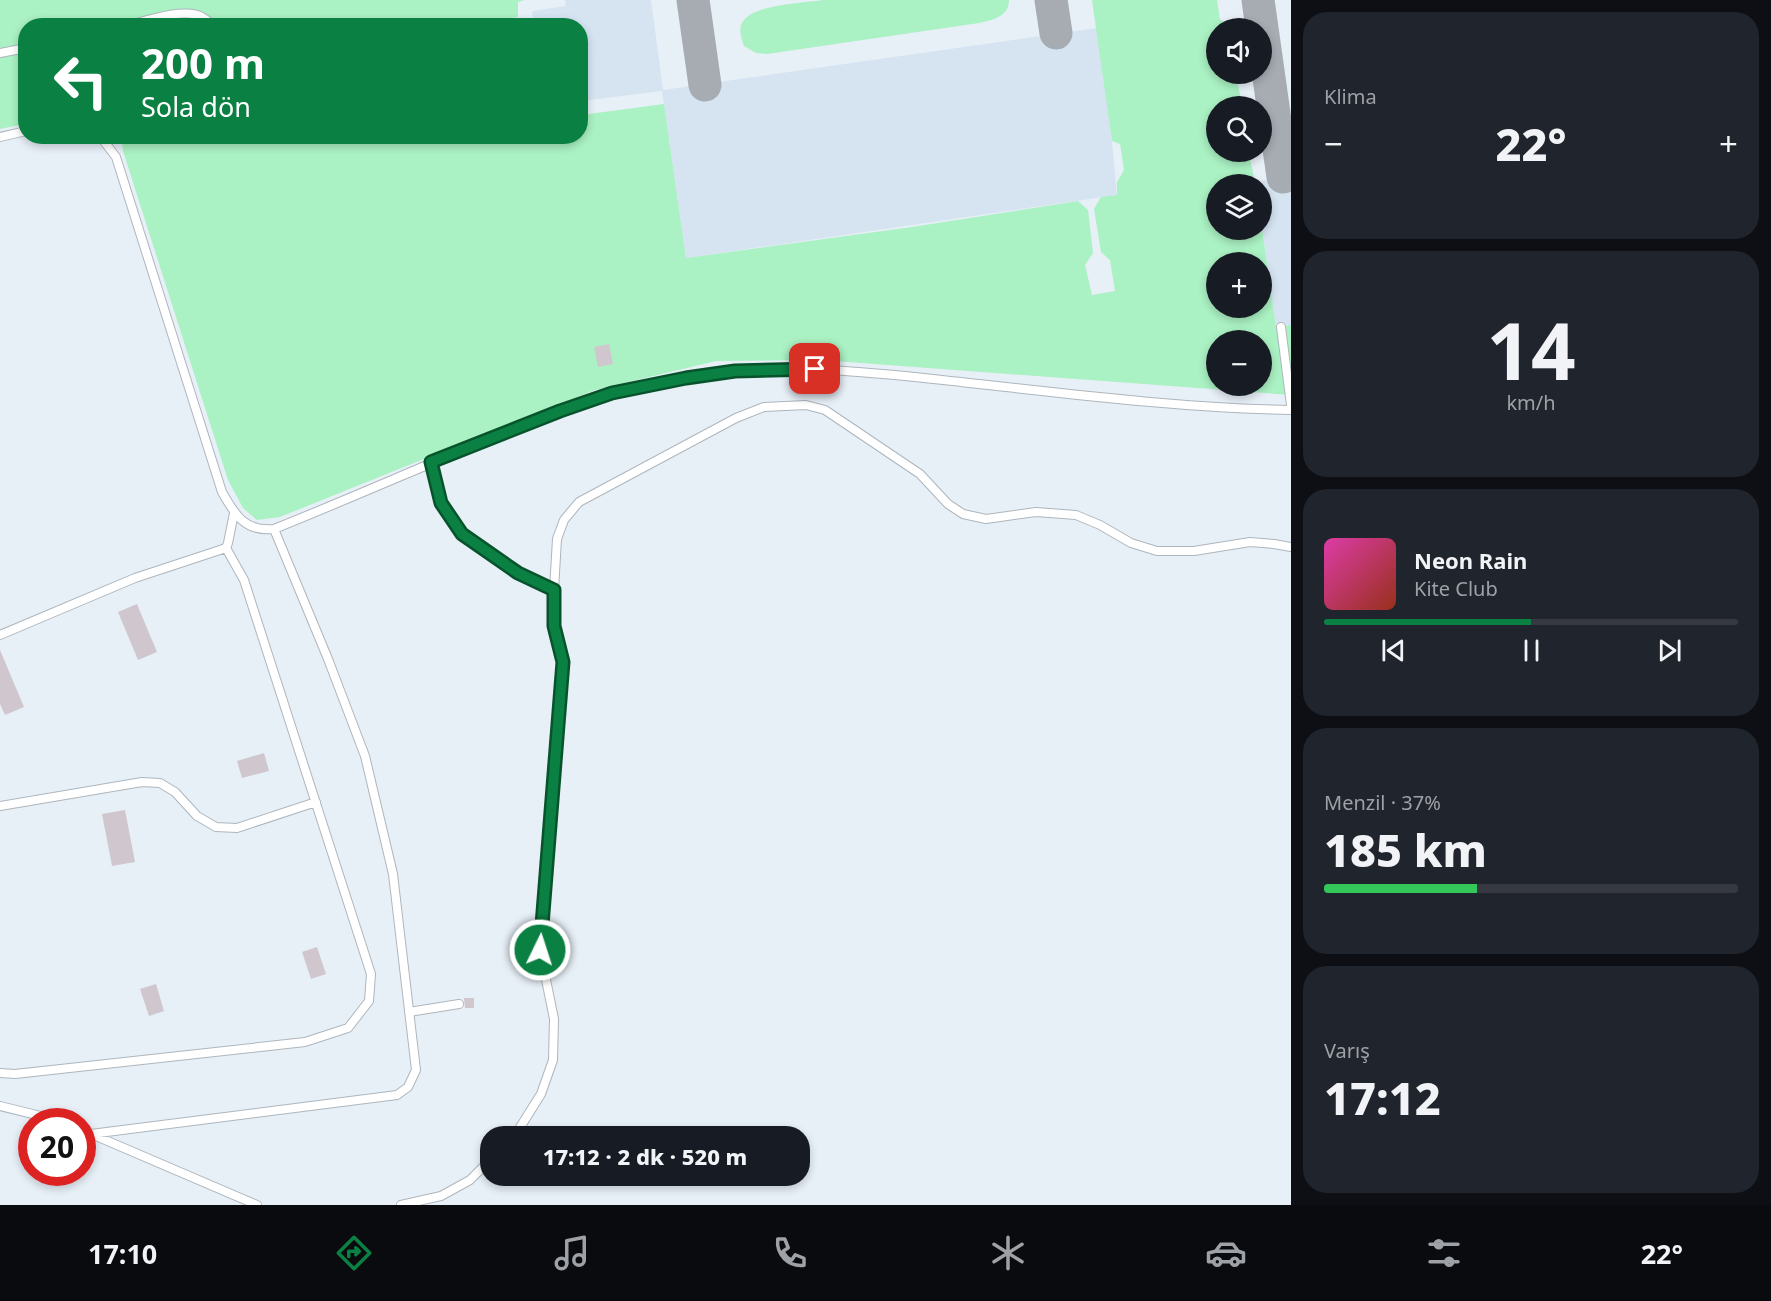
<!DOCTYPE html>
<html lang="tr">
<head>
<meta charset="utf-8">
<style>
	:root { --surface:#171b24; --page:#20242c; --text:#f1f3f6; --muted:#9ea1a6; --line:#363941; --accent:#0b8043 }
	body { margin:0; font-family:"Noto Sans",sans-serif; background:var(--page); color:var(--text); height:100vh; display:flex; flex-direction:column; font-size:22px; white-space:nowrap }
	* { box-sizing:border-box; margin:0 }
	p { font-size:20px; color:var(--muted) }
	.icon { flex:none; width:33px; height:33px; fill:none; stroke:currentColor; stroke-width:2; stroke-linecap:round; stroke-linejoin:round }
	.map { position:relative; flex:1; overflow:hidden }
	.details { display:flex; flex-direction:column; gap:12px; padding:12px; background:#0d0f14; width:480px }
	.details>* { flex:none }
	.banner { position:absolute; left:18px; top:18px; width:570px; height:126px; border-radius:24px; box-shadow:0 3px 9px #0003; background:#0b8043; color:#fff; overflow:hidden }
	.controls { position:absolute; left:1206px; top:18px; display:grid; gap:12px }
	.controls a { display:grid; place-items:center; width:66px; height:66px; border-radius:50%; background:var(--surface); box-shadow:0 3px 9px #0003; font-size:30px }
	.speed { position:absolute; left:18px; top:1108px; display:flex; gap:12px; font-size:30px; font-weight:700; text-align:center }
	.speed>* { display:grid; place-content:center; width:78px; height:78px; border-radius:50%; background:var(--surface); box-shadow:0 3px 9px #0003; line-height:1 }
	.speed .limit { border:9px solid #d22; background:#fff; color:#111 }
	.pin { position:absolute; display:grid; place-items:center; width:51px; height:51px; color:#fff; margin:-26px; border-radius:12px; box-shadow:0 3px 9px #0006 }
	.me { position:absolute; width:66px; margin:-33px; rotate:4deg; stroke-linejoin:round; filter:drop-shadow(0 0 4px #0008) }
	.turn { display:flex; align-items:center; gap:21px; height:126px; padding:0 24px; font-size:27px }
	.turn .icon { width:78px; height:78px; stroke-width:2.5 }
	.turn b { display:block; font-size:42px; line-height:51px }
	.big { font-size:45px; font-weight:800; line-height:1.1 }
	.details .tile { flex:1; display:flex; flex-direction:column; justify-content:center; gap:9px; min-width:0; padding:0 21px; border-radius:24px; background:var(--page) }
	.details .dial { align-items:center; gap:0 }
	.dial b { font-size:78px; line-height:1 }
	.song { display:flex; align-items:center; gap:18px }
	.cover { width:72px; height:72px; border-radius:9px; background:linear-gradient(135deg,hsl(320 70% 55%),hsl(10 70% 35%)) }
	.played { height:6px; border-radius:3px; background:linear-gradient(90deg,var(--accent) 50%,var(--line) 50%) }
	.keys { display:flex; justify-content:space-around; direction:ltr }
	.heat { display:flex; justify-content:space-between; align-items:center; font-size:33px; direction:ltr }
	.charge { height:9px; border-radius:4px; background:linear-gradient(90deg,#34c759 37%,var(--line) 0) }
	.trip { position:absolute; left:480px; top:1126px; width:330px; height:60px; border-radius:24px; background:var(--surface); box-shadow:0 3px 9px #0003; font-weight:800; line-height:60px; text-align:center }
	.dock { display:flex; height:96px; justify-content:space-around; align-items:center; background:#090b0e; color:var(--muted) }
	.dock .icon { width:42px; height:42px }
	.dock .current { color:var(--accent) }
	.dock b { font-size:27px; color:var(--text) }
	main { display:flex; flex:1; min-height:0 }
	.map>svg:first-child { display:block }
</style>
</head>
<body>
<main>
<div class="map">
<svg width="1291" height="1205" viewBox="0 0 1291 1205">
	<rect width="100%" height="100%" fill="#e7eff7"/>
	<path fill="#d6e4f2" d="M 565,0 L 651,0 L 663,90 L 1097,28 L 1112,141 L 1117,195 L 686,258 L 662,91 L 581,101 L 580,26 L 534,25 L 532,11 L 566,6 Z
		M 1291,176 L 1291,325 L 1276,327 L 1262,229 L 1262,184 L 1255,184 L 1255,182 Z"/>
	<path fill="#aaf1c3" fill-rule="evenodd" d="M 0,0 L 525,0 L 518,2 L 518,17 L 473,25 L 26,26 L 25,124 L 0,129 Z
		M 824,0 L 1009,0 C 1009,17 992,20 979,23 L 767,54 L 756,53 L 744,46 C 742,39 738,31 742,23 C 751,4 805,3 824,0 Z
		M 1092,0 L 1217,0 L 1220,20 L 1228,22 L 1229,28 L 1216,28 L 1216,74 L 1236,74 L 1242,106 L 1216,106 L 1216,152 L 1249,152 L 1255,184 L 1216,184 L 1216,230 L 1262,229 L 1276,327 L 1291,325 L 1291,395 L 821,360 L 716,361 L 595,390 L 280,517 L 257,520 L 243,508 L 228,480 L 123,151 L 121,137 L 580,136 L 581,115 L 664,104 L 686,258 L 912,227 L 1078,201 L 1088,210 L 1093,253 L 1085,265 L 1092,295 L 1115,291 L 1110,260 L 1101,252 L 1094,209 L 1101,197 L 1117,195 L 1117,182 L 1124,170 L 1120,144 L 1112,141 ZM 1216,262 L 1262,262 L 1262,308 L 1216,308 ZM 1216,340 L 1262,340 L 1262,386 L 1216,386 Z"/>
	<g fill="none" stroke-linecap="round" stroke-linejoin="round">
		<path stroke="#a6acb2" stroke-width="33" d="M 693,0 L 705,85
			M 1051,0 L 1056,33
			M 1258,0 L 1283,177"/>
	</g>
	<path fill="#d0c7ce" d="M 609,344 L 613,364 L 598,367 L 594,347 Z
		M 137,604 L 157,652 L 138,660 L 118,612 Z
		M 0,650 L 24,707 L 5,715 L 0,704 Z
		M 264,753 L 269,771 L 242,778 L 237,761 Z
		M 125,810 L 135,862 L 112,866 L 102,814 Z
		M 317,947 L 326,974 L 311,979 L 302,952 Z
		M 156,984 L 164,1011 L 149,1016 L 140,989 Z
		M 464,998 L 474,998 L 474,1008 L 465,1008 Z"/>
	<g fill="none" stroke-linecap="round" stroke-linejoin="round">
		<g stroke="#aeb6bd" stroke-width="10">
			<path id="service" d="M 126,26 C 145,21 185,7 202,17 C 206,19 210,23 214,26
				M 0,53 L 26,48
				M 100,136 L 116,157 L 222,492 C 235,515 245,532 274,529 C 349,499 423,466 497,436 C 535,421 572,405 611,393 C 647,383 698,374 735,371 C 810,365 886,374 961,382 C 1070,394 1181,408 1291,410
				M 0,137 L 26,131
				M 1281,327 L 1291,405
				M 431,462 L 441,503 L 462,534 L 518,573 L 554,590 L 554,625 L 563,662 L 540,950 L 554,1019 L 553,1060 L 541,1094 L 514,1137
				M 554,590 L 557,539 L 564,520 L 579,502 L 736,418 L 764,407 L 806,405 L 825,410 L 920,474 L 948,504 L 963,514 L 986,519 L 1036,512 L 1076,515 L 1100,525 L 1131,543 L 1157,551 L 1194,551 L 1250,542 L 1274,544 L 1291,547
				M 0,635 L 135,578 L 226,548 L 228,543 L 234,513
				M 0,806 L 142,782 L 160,783 L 175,792 L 197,816 L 216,827 L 237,828 L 316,802
				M 409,1012 L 459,1004
				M 0,1073 L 15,1074 L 305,1042 L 348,1028 L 369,1001 L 371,974 L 244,580 L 226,548
				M 0,1106 L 65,1122
				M 82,1130 L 257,1205
				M 91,1134 L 397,1095 L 408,1087 L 416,1070 L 393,874 L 365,756 L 328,659 L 274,529
				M 401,1205 L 441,1196 L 470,1180 L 490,1160"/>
		</g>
		<use href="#service" stroke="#fff" stroke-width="8"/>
	</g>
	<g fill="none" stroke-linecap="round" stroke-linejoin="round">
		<g stroke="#07532c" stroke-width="15">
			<path id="route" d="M 540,950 L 563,662 L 554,626 L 554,590 L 518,573 L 462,534 L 441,503 L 431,462 L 560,411 L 612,393 L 686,378 L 735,371 L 815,369"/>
		</g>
		<use href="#route" stroke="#0b8043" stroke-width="10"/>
	</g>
</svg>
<div class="controls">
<a><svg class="icon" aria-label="sound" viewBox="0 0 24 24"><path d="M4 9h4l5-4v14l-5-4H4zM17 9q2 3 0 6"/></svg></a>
<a><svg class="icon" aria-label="search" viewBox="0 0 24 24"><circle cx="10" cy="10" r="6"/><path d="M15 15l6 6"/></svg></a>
<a><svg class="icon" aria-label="layers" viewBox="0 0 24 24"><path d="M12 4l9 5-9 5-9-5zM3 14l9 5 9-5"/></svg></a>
<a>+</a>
<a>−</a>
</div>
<div class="speed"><div class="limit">20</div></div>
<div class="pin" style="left:815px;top:369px;background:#d93025"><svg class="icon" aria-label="arrive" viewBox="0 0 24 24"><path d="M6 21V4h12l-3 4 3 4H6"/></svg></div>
<svg class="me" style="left:540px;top:950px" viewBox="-20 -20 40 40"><circle r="17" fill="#0b8043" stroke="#fff" stroke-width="3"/><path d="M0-11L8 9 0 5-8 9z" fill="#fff"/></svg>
<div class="trip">17:12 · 2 dk · 520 m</div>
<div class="banner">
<div class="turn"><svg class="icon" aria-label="left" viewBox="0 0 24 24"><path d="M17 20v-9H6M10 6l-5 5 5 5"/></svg><div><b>200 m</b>Sola dön</div></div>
</div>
</div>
<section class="details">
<div class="tile"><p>Klima</p>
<div class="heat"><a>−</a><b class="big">22°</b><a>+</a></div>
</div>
<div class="tile dial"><b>14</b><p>km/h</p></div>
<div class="tile">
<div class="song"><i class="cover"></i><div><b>Neon Rain</b><p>Kite Club</p></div></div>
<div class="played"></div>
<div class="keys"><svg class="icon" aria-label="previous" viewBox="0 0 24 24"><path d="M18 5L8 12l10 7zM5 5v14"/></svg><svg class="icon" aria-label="pause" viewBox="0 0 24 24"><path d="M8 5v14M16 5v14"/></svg><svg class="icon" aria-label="next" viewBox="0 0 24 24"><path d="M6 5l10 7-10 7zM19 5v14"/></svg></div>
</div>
<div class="tile"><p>Menzil · 37%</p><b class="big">185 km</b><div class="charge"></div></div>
<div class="tile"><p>Varış</p><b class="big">17:12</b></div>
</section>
</main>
<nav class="dock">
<b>17:10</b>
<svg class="icon current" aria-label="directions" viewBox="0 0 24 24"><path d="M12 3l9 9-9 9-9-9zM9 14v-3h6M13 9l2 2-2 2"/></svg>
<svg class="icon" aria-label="music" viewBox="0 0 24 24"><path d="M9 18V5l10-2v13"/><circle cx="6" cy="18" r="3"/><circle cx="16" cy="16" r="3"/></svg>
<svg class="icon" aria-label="phone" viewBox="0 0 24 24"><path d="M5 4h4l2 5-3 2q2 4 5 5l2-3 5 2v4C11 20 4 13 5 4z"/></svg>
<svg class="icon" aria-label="climate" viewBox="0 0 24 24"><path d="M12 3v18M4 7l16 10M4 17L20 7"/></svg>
<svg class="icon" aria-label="car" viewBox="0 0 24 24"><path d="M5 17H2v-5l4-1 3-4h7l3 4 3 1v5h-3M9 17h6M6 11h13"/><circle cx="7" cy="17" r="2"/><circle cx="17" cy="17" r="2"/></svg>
<svg class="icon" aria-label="filters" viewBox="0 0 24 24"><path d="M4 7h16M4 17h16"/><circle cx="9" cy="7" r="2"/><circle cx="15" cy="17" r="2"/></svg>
<b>22°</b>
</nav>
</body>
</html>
